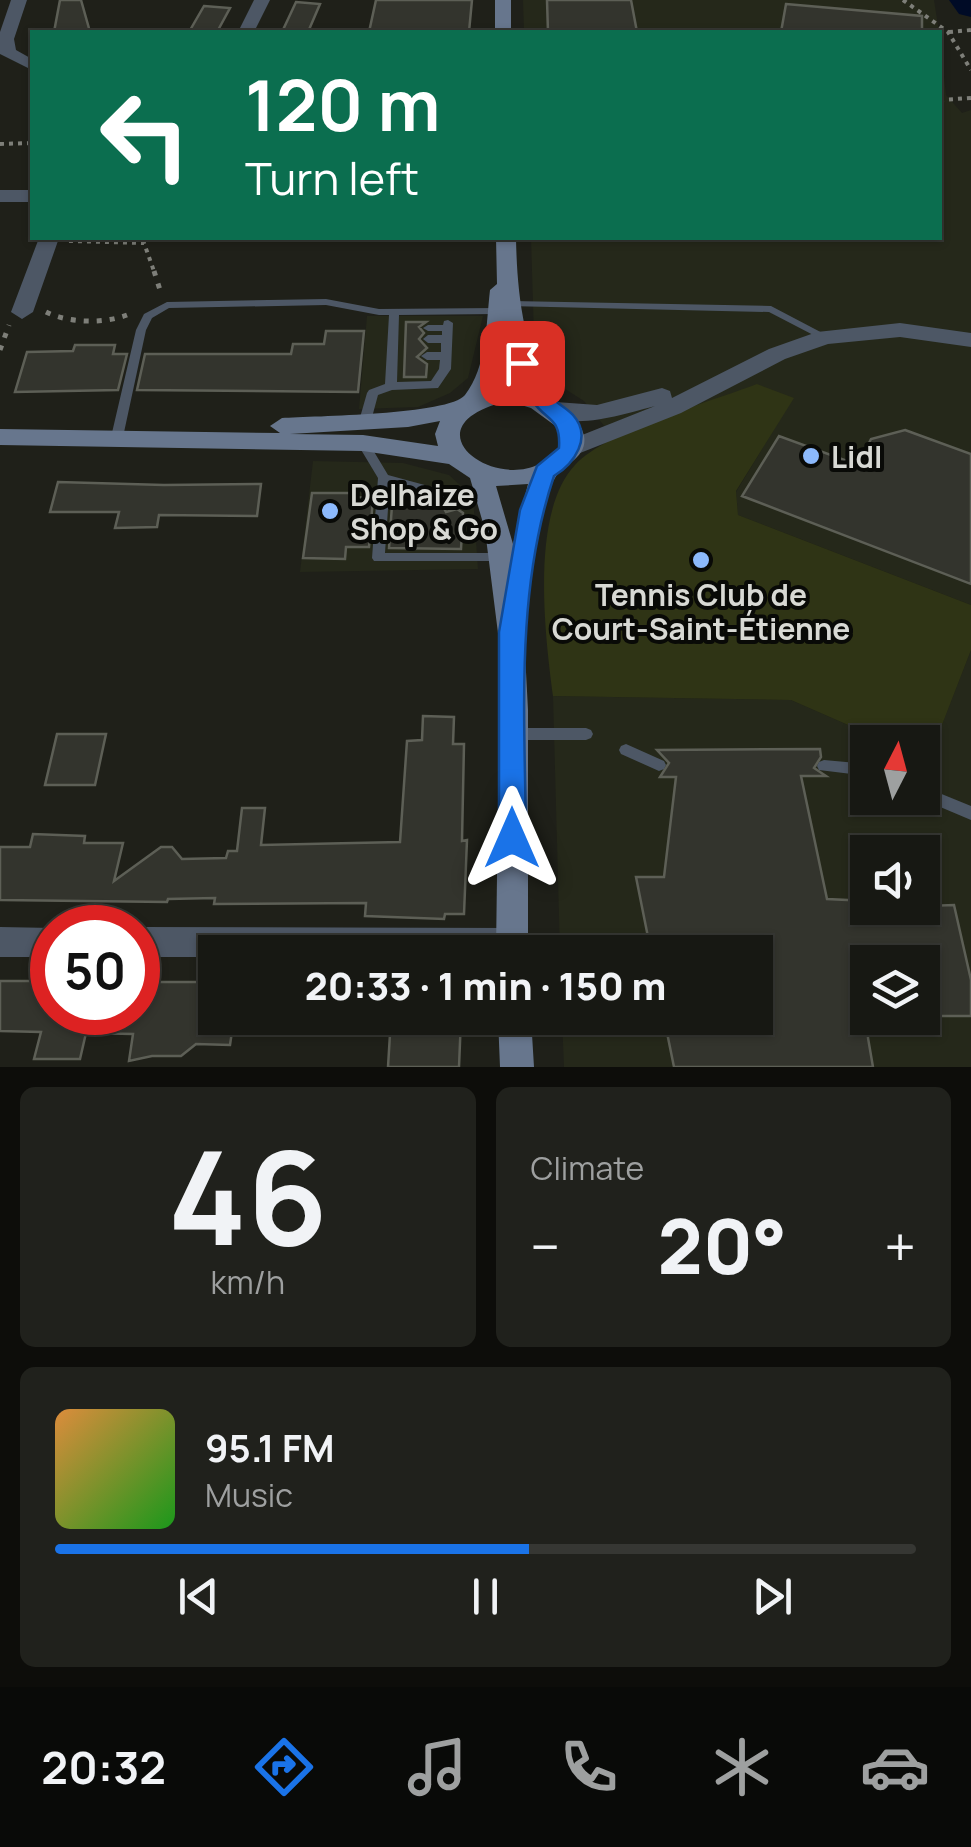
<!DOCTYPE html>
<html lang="en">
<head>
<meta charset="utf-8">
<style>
	:root { --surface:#171813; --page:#20211c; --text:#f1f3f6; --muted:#9ea0a0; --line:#363733; --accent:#1a73e8 }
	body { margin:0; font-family:Manrope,sans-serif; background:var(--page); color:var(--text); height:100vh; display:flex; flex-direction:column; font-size:38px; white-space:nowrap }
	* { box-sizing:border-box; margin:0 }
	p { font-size:32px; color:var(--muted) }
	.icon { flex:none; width:55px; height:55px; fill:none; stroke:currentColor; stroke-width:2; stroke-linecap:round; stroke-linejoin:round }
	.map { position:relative; height:1067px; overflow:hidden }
	.drawer { display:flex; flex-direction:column; gap:20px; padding:20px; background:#0d0d0a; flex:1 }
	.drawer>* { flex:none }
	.top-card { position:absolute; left:30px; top:30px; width:912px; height:210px; border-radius:0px; box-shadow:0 2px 8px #0004,0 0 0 2px var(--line); background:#0b6e4f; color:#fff; overflow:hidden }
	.needle { width:65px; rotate:6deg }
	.controls { position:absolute; left:850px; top:725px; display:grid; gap:20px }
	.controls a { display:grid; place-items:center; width:90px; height:90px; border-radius:0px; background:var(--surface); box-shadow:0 2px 8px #0004,0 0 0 2px var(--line); font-size:50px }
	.speed { position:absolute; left:30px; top:905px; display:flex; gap:20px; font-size:50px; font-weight:700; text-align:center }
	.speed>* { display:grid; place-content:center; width:130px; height:130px; border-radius:50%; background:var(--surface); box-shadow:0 2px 8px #0004,0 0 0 2px var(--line); line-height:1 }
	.speed .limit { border:15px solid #d22; background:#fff; color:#111 }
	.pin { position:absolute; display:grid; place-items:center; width:85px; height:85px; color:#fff; margin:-42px; border-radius:20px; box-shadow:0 5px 15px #0006 }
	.me { position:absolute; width:110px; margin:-55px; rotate:0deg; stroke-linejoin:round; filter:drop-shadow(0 0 8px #0008) }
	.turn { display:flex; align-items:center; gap:35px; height:210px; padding:0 50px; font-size:45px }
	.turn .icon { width:130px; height:130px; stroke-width:2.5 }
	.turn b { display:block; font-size:70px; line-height:85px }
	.big { font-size:75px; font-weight:800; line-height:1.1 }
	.drawer .widget { flex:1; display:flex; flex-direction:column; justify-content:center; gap:15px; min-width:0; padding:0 35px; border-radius:15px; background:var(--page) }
	.drawer .dial { align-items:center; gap:0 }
	.dial b { font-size:130px; line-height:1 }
	.song { display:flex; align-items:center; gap:30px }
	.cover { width:120px; height:120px; border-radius:15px; background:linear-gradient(135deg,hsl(30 70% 55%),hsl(120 70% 35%)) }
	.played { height:10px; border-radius:5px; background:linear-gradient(90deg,var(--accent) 55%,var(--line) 55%) }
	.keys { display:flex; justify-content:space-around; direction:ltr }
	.heat { display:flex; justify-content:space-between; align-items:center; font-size:55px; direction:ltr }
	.drawer .tiles { flex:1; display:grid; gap:20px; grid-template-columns:1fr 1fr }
	.widget:last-child { grid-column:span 2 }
	.trip { position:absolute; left:198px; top:935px; width:575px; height:100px; border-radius:0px; background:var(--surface); box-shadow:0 2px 8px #0004,0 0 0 2px var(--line); font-weight:800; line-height:100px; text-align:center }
	.dock { display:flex; height:160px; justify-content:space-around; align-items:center; background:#090a08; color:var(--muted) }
	.dock .icon { width:70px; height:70px }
	.dock .on { color:var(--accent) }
	.dock b { font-size:45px; color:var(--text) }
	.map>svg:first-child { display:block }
</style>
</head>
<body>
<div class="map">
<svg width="971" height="1067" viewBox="0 0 971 1067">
	<rect width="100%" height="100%" fill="#1f2019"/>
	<path fill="#25281a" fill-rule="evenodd" d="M 523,0 L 934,0 L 939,32 L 524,32 Z
		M 940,40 L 946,95 L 962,113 L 971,110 L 971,605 L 738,515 L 736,492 L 793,398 L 614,438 L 584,401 L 535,370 L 531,238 L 940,238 Z
		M 367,316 L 483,316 L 468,378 L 450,393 L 418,407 L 359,409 Z
		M 313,461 L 403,463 L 449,475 L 473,497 L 478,569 L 300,572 Z
		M 971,650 L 971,1067 L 564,1067 L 562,1018 L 755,1018 L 755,952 L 560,952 L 553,696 L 791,700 L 887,742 L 868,742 L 868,798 L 922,798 L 923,758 L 928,760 ZM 868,852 L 922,852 L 922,908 L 868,908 ZM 868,962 L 922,962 L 922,1018 L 868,1018 Z"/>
	<path fill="#2f3415" d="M 757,384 L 794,398 L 736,491 L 738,515 L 971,605 L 971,650 L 928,761 L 923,758 L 922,742 L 887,742 L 791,700 L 553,696 C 545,635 530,513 575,465 C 608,430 710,402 757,384 Z"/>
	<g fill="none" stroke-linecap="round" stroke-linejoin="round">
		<path fill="#000b26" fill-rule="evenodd" d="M 949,0 L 971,0 L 971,17 L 959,14 Z"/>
	</g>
	<path fill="#33342d" stroke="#5d5f56" stroke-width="2.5" d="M 60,0 L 81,0 L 90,32 L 54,32 Z
		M 376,0 L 472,0 L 469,32 L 369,32 Z
		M 547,0 L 631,0 L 637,32 L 548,32 Z
		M 296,2 L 320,4 L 308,32 L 282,32 Z
		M 786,4 L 922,16 L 922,32 L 781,32 Z
		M 204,6 L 230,8 L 217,32 L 189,32 Z
		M 406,322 L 426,322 L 419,327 L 424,333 L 419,339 L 427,348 L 417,357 L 427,364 L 426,377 L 404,377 Z
		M 326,331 L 364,331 L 358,392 L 137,390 L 145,354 L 291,354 L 293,344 L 324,344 Z
		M 75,345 L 115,345 L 113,354 L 127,354 L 118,390 L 15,392 L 27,352 L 73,351 Z
		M 905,430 L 971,454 L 971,584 L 742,496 L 779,436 L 858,465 L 871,439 Z
		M 58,482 L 164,485 L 261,484 L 257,516 L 159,515 L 157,527 L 115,528 L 119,512 L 50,512 Z
		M 312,493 L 352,493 L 351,497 L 373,498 L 369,547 L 346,547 L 345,559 L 303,558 Z
		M 408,499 L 432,507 L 440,501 L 446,512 L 457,509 L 463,513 L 461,549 L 389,548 L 392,505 L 400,506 Z
		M 423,716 L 454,717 L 453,744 L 464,744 L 462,841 L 467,840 L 464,914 L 445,914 L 444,919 L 365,916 L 366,903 L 214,904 L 215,898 L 168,899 L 167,902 L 0,900 L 0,847 L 30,847 L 33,834 L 85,836 L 84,843 L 123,843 L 114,881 L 161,847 L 172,847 L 182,859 L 226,858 L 228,851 L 237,851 L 242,808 L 265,808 L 261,845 L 400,842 L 407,741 L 422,740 Z
		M 57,734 L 106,734 L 95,785 L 45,785 Z
		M 820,749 L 821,757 L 814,768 L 826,776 L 801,776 L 827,899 L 868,901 L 868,908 L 954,905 L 971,980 L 971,1016 L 922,1016 L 922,962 L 868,962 L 868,1038 L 873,1067 L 674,1067 L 664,1018 L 755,1018 L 755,952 L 651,952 L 636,877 L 664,877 L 676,777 L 660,777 L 669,763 L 657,750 Z
		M 0,981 L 44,981 L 43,986 L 52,986 L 52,1012 L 138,1012 L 138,982 L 199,982 L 198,989 L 215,991 L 215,1018 L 234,1018 L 230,1045 L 196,1044 L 181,1056 L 152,1056 L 129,1061 L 133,1034 L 86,1033 L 80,1059 L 34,1059 L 41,1032 L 0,1031 Z
		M 407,1018 L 461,1018 L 459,1067 L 388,1067 L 390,1034 L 407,1033 Z"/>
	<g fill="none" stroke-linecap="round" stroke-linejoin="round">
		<path stroke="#7e7f79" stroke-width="4" stroke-dasharray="4 5" stroke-linecap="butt" d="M 903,0 L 948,32 L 971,70
			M 949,32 L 971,30
			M 940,100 L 971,98
			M 0,144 L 32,143
			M 69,241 L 144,243 L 155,274"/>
		<path stroke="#7e7f79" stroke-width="5" stroke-dasharray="5 8" stroke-linecap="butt" d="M 154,271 L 161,293
			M 46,312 C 68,323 103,324 127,315
			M 0,350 L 9,325"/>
		<path fill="#4d5765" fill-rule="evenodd" d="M 326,299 L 379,309 L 496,308 L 501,311 L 496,314 L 399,315 L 397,382 L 431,381 L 439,369 L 440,360 L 427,360 L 421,356 L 427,352 L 441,352 L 441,343 L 428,343 L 423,339 L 428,335 L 442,335 L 442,331 L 428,331 L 423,328 L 428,325 L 443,325 L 444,321 L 448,320 L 453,323 L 451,369 L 438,388 L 392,390 L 378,395 L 371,421 L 365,425 L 359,421 L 367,393 L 369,390 L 385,384 L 389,315 L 379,315 L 326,305 L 169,308 L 152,318 L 146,330 L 123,437 L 121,440 L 113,440 L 111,437 L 136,330 L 144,314 L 167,302 Z
			M 512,301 L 771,306 L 830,337 L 829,339 L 821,339 L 769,312 L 508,306 L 508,302 Z
			M 363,439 L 367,440 L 388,475 L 454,493 L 457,505 L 451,509 L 447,508 L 444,499 L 436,496 L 437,499 L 435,502 L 431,503 L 398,489 L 404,499 L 398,503 L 394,502 L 389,494 L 385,553 L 501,553 L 505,555 L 507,558 L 505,561 L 374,561 L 372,558 L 378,478 L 357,443 Z
			M 513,728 L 586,728 L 591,730 L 593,734 L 591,738 L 586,740 L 513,740 L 508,738 L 506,734 L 508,730 Z
			M 626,744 L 664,761 L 666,765 L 664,769 L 659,771 L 621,754 L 619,750 L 621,746 Z
			M 824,760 L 868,764 L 868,776 L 819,770 L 817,766 L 819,762 Z
			M 922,786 L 971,806 L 971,820 L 919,798 L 922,798 Z"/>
		<path fill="#4d5765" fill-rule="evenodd" d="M 11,0 L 27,0 L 14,39 L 16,50 L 32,59 L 32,70 L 0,54 L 0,32 Z
			M 254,0 L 270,0 L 254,32 L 238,32 Z
			M 0,190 L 32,190 L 32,202 L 0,202 Z
			M 39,238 L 59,238 L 33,312 L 22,319 L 11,312 Z
			M 900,323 L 971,333 L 971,347 L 900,337 L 828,344 L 785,359 L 681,413 L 570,457 L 558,449 L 562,443 L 655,406 C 628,413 565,434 545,410 L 556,402 L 597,405 L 662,388 L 670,391 L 672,398 L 769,349 L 817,332 Z
			M 0,927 L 53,928 L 52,957 L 0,957 Z
			M 138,927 L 512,928 L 523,932 L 528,943 L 524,952 L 215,952 L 215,957 L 138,957 Z"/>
		<path fill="#67768d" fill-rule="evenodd" d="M 495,0 L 511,0 L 511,32 L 495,32 Z
			M 496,238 L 516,238 C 517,292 523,348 551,396 C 560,410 580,416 584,436 C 588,458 563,464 555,478 C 534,513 534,567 528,607 L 523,615 L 528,710 L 528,952 L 496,952 L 500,649 L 485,530 L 470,478 L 449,464 L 363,451 L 0,445 L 0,429 L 280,433 L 270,426 L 282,418 C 313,416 449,415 465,395 C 487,367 486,324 490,290 L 497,284 ZM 506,336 L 525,389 L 508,385 L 490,389 L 503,363 ZM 508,401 L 531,408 L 557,427 L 561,445 C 517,511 392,428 508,401 ZM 440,421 L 435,434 L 438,446 L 363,435 L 290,434 L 408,427 ZM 528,484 L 513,544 L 496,486 Z
			M 498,1018 L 531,1018 L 534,1067 L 500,1067 Z"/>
	</g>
	<path fill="#1a73e8" stroke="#114b97" stroke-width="2.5" d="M 522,356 L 529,358 C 536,370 541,383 549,394 C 555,403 566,407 573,415 C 593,437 574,464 554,476 C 515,592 525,717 526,838 L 522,847 L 512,851 L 503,847 L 499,838 L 499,632 L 520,510 L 537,466 L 559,448 C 561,416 546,422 532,400 C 524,389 518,375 511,363 Z"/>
	<g fill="#8cb9fc" stroke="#090a07" stroke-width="4">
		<circle cx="811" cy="456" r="10"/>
		<circle cx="330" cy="511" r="10"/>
		<circle cx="701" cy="560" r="10"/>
	</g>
	<g text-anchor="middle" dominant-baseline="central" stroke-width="8" stroke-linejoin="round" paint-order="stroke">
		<g font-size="30" font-weight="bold" fill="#d8d9d4" stroke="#090a07" text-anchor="start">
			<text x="831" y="456">Lidl</text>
			<text x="350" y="494">Delhaize<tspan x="350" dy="34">Shop &amp; Go</tspan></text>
			<text x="701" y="594" text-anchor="middle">Tennis Club de<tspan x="701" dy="34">Court-Saint-Étienne</tspan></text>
		</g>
	</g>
</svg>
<div class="controls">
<a><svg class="needle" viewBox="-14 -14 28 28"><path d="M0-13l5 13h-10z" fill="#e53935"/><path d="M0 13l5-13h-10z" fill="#9ea0a0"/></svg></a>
<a><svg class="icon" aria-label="sound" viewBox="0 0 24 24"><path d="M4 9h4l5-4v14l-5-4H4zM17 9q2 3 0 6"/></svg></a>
<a><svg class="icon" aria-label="layers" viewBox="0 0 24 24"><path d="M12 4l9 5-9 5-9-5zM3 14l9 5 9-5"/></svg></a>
</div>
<div class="speed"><div class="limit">50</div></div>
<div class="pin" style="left:522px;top:363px;background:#d93025"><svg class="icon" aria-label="arrive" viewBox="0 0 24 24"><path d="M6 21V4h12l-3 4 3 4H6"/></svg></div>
<svg class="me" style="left:512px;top:838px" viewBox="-20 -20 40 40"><path d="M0-17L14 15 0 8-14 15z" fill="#1a73e8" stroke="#fff" stroke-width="4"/></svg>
<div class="trip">20:33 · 1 min · 150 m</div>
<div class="top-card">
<div class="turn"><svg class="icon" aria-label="left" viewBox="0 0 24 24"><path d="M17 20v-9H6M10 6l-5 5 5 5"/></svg><div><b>120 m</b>Turn left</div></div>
</div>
</div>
<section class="drawer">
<div class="tiles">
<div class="widget dial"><b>46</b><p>km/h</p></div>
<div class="widget"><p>Climate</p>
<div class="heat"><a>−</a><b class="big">20°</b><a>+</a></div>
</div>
<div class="widget">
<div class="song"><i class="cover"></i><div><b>95.1 FM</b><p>Music</p></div></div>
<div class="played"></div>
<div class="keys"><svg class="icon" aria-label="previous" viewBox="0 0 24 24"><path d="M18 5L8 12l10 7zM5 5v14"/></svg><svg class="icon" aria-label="pause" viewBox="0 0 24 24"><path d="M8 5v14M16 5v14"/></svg><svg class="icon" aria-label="next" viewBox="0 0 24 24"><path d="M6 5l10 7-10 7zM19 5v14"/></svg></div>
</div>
</div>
</section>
<nav class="dock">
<b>20:32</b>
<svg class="icon on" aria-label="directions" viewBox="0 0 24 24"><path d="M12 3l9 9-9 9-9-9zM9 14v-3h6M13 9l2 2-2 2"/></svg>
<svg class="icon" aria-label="music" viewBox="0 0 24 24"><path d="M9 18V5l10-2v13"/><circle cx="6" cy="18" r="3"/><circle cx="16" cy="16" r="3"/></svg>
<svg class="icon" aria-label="phone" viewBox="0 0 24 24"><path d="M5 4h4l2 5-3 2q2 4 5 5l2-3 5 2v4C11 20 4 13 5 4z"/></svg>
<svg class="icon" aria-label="climate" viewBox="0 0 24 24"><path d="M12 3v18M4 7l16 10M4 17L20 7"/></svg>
<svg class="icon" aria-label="car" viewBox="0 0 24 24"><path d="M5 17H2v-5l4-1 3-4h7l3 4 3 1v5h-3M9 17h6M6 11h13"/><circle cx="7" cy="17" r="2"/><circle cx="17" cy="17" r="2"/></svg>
</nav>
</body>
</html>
